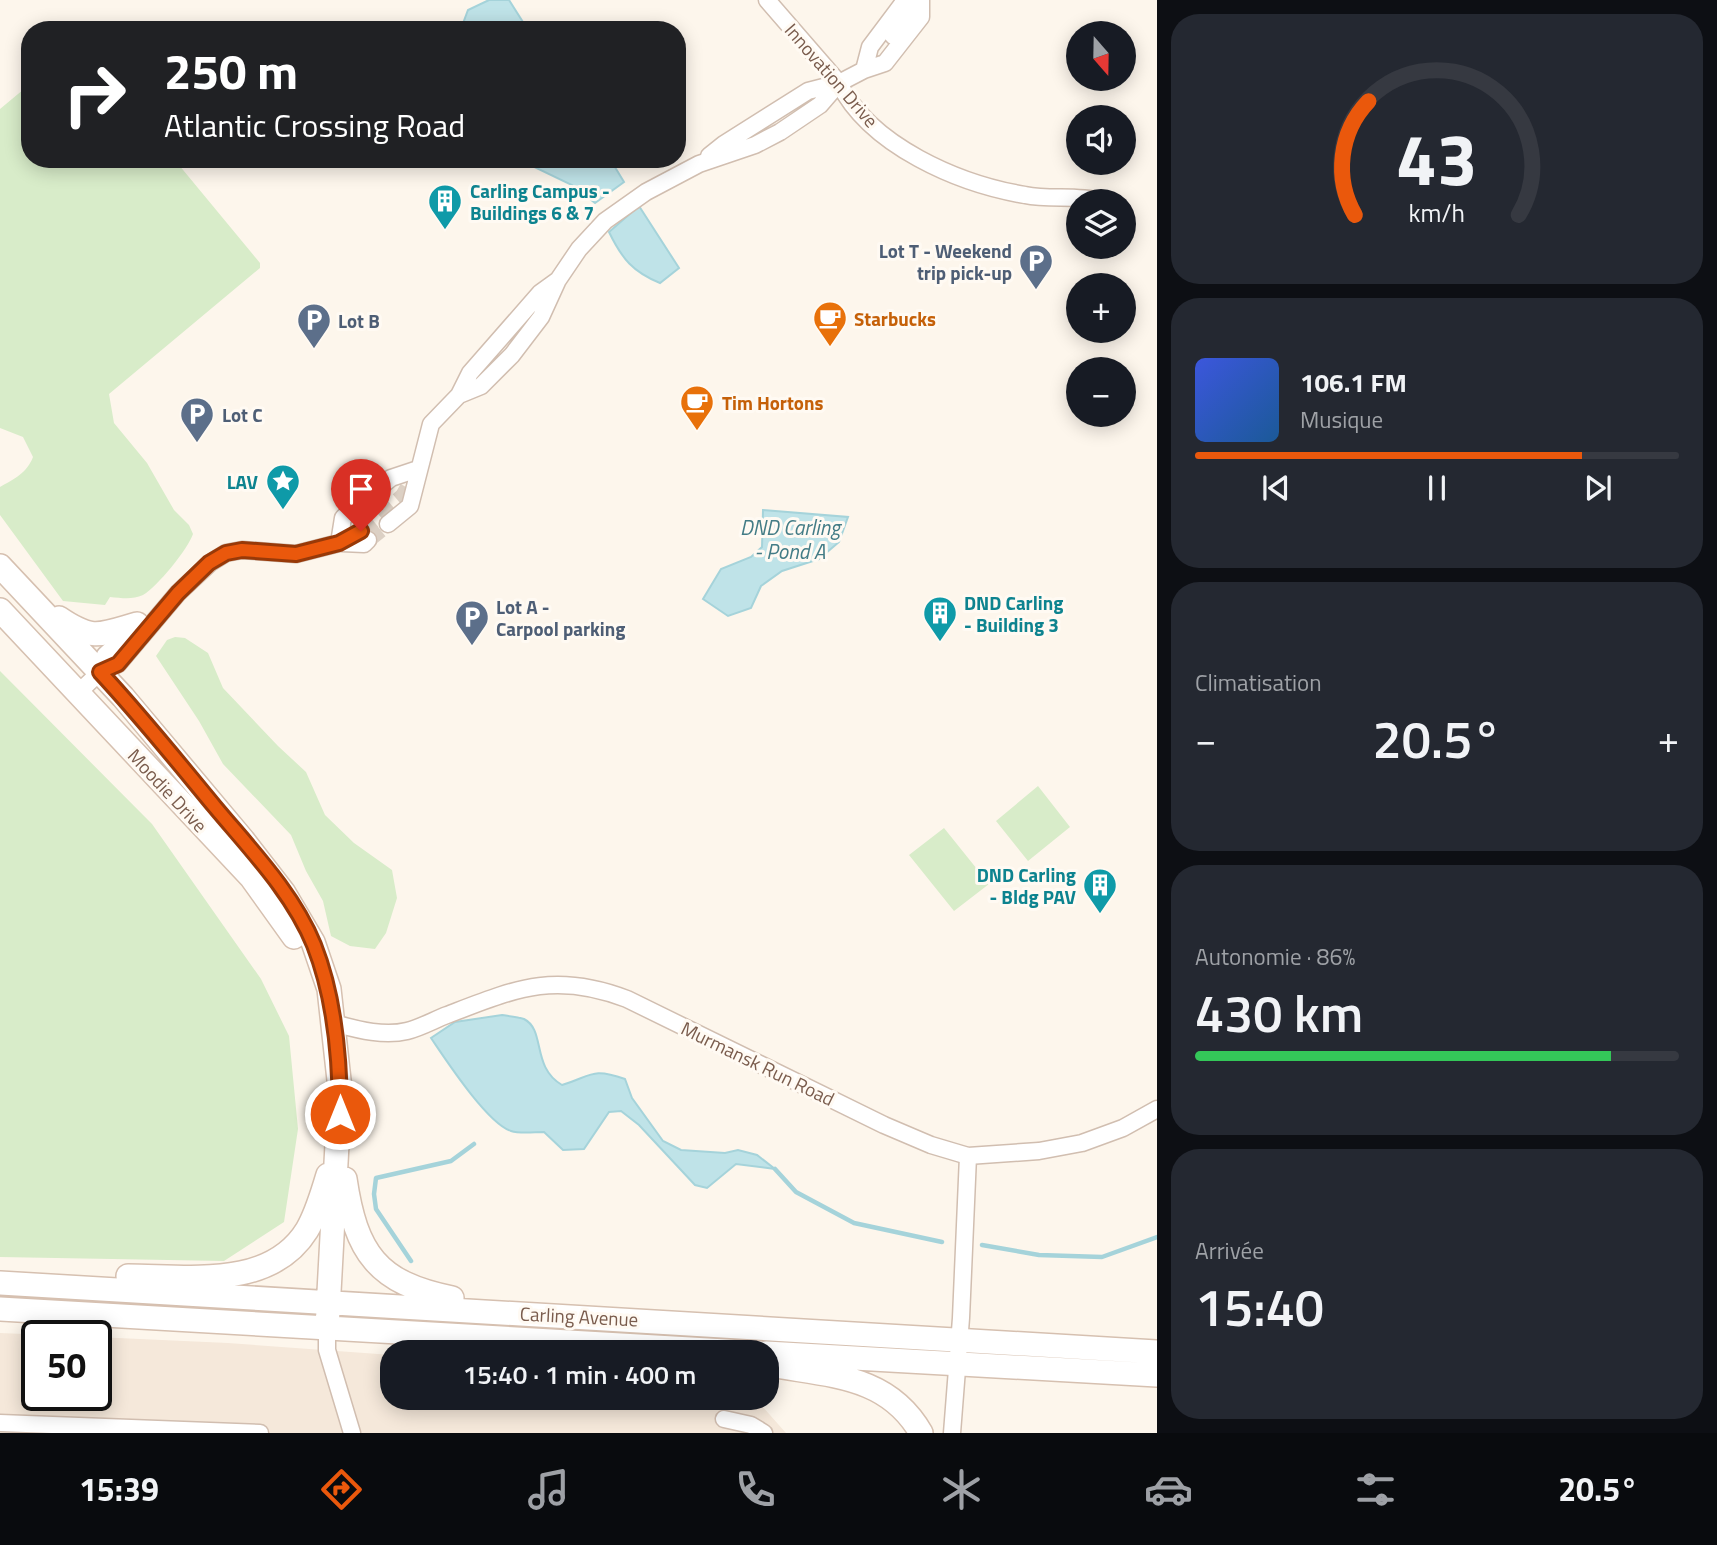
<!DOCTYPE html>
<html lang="fr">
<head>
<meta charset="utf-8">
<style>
	:root { --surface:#171b24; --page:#242831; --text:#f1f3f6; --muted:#9ea1a6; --line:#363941; --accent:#ea580c }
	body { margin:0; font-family:"Titillium Web",sans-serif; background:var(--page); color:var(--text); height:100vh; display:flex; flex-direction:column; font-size:26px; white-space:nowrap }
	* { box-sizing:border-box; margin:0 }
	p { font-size:23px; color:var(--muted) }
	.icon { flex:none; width:38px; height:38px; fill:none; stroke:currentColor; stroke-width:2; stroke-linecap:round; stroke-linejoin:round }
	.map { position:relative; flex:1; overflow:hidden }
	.sheet { display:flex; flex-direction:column; gap:14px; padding:14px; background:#0d0f14; width:560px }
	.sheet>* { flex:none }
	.hud { position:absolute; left:21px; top:21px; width:665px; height:147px; border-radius:28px; box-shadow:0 4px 18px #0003; background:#202124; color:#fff; overflow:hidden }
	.needle { width:46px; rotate:160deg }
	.controls { position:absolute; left:1066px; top:21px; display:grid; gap:14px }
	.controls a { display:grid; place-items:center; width:70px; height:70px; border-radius:50%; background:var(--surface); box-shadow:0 4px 18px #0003; font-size:35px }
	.speed { position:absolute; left:21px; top:1320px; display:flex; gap:14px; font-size:35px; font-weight:700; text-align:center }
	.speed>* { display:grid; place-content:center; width:91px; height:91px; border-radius:50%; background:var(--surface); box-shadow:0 4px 18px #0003; line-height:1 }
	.speed .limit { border:4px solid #111; border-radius:10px; background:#fff; color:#111 }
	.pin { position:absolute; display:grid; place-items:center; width:60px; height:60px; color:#fff; margin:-72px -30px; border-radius:50% 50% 50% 0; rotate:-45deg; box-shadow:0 0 7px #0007 }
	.pin .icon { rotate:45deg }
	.me { position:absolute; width:77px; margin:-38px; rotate:0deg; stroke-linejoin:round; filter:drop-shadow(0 0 5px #0008) }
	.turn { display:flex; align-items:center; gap:24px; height:147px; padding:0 28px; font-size:32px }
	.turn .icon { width:91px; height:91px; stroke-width:2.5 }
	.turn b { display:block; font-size:49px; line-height:60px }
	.big { font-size:52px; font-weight:600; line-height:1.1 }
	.sheet .tile { flex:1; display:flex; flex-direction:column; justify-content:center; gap:10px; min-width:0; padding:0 24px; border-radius:28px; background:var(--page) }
	.sheet .dial { align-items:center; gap:0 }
	.dial svg { height:182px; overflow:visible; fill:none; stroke:var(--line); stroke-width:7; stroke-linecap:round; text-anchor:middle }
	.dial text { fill:var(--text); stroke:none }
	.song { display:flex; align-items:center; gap:21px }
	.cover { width:84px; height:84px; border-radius:10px; background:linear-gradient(135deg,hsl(230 70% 55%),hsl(210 70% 35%)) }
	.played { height:7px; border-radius:4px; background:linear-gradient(90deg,var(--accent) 80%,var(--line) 80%) }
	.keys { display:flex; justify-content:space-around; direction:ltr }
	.heat { display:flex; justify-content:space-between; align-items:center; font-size:38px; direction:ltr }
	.charge { height:10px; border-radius:5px; background:linear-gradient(90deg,#34c759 86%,var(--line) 0) }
	.trip { position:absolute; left:380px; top:1340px; width:399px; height:70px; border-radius:28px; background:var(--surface); box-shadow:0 4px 18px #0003; font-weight:600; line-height:70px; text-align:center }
	.dock { display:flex; height:112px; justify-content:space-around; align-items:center; background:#090b0e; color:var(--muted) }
	.dock .icon { width:49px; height:49px }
	.dock .on { color:var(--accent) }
	.dock b { font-size:32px; color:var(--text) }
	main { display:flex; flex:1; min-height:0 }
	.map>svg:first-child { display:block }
</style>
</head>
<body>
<main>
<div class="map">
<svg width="1157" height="1433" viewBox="0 0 1157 1433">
	<rect width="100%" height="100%" fill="#fdf6ec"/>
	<path fill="#f5e8da" d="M 0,1333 L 49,1335 L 37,1335 L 37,1395 L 96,1395 L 96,1337 L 228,1343 L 392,1355 L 392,1398 L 755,1398 L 786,1433 L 0,1433 Z"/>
	<path fill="#d8ecc9" d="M 30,84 L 30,159 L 174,159 L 260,263 L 260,268 L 109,394 L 114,423 L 147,463 L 174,510 L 189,525 L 193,534 C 188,549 157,587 143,595 C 132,600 122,598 110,597 L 105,605 L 63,601 L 0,515 L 0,487 C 14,479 27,473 33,457 L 23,437 L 0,428 L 0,109 Z
		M 175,637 L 185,638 L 208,653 L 223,688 L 278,746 L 306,772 L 325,815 L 354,843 L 392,870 L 397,898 L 386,933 L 375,949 L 350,946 L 331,936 L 323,901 L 306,871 L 291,835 L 223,764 L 199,721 L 156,656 L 167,640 Z
		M 0,671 L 152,824 L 261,979 L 289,1036 L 298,1129 L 284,1222 L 224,1261 L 0,1257 Z
		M 1038,786 L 1070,827 L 1028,861 L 996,821 Z
		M 944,828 L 989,884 L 954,911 L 909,855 Z"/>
	<path fill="#bfe3e8" stroke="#a5d3da" stroke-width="2" d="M 489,0 L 509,0 L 528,30 L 445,30 L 448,26 L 462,26 L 468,10 Z
		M 525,159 L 610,159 L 624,182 L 595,203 L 572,185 L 528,164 Z
		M 639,206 L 679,268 L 660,283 C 633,272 622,259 609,232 Z
		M 763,510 L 848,517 L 839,542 L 819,559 L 782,571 L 761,586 L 751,608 L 728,616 L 703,599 L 721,569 L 751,557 L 762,547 Z
		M 502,1015 C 508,1016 518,1017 524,1019 C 546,1030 531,1067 562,1085 C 592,1076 591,1067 625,1079 L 632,1098 L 663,1141 L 681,1150 L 725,1153 L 738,1150 L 757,1155 L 775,1169 L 736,1164 L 707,1188 L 695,1185 L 639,1125 L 621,1111 L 609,1112 L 584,1149 L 563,1150 L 544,1132 C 534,1132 520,1134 511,1131 C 487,1123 446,1060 431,1038 L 455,1022 Z"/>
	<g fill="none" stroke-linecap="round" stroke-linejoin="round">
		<path stroke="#a5d3da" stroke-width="4.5" d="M 775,1169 L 796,1192 L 854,1223 L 942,1242
			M 982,1245 L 1039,1255 L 1102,1257 L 1157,1237
			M 411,1261 L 376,1209 L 374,1194 L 376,1178 L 451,1161 L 474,1144"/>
		<path stroke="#dcd0c4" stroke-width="16" stroke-dasharray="16 8" stroke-linecap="butt" d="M 347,514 L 367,498
			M 361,531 L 403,496 L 416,473
			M 368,540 L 388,524"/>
		<g stroke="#d1beb0" stroke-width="19">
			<path id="street" d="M 767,0 L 839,83 C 870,146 959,184 1025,195 C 1049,200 1076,195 1100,201
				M 893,36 L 918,0
				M 864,70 L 870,47 L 903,3 L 909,1
				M 709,156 L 724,144 L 808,91 L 839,83 L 864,70 L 885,63 L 921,17 L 921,0
				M 459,395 L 481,386 L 512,355 L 541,317 L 557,282
				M 367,498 L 391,478 L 418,469
				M 388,524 L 410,506 L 431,424 L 459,395 L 470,373 L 540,293 L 558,280 L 579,249 L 605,221 L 646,192 L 699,164 L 755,145 L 780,132 L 820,105 L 839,83
				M 339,543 L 343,518 L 347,514
				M 342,543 L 364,544 L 368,540
				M 100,672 L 105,655 L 134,628
				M 78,693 L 100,672 L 118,664 L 178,593 L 210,563 L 226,553 L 242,550 L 296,554 L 339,543 L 361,531
				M 333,1023 C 356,1029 383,1037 407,1031 C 420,1028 434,1020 447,1015 C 515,989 554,971 627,999 L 884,1125 L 931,1145 L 968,1156 L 1039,1151 L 1082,1143 L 1123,1128 L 1157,1109
				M 327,1329 L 327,1350 L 352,1433
				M 724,1419 L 751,1425 L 764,1433
				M 0,1423 L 260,1433
				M 952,1433 L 961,1318 L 968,1156"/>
		</g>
		<g stroke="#d6c0b0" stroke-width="26">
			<path id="secondary" d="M 0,566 L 123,697 L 243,840 L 284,893 L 313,942 L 329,989 L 340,1089 L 327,1329
				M 0,610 L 251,877 L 294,937
				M 59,618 C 93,641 99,635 137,624
				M 345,1179 C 356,1253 377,1283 452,1298
				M 128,1276 C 187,1276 270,1290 307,1230 C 317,1213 322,1194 328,1175
				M 0,1283 L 1157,1352
				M 0,1309 L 760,1353
				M 766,1353 L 1157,1375
				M 776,1366 C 834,1376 889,1377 921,1433"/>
		</g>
		<use href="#street" stroke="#fff" stroke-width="16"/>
		<use href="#secondary" stroke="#fff" stroke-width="23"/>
	</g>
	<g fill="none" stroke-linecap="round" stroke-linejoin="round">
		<g stroke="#983908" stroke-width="18">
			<path id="route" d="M 340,1114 C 340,1058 335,998 314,945 C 293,893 250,849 215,807 C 177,761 140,715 100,672 L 118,664 L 178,593 L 209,563 L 226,553 L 242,550 L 296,554 L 339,543 L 361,531"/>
		</g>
		<use href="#route" stroke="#ea580c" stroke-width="12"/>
	</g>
	<defs>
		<g id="building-pin" transform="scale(1.75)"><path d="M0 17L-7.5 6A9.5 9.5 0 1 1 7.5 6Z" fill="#0f9aa8" stroke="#fffaf3"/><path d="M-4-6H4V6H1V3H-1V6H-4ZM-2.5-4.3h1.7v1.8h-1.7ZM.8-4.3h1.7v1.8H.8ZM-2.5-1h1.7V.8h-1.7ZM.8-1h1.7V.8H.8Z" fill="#fff"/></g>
		<g id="parking-pin" transform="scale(1.75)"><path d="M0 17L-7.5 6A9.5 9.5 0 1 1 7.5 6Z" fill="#5c6f8a" stroke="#fffaf3"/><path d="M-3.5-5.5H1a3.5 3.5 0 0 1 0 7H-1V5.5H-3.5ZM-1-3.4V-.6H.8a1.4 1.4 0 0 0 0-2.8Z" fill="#fff"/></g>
		<g id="cafe-pin" transform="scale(1.75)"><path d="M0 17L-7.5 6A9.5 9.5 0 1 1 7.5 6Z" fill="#e8710a" stroke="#fffaf3"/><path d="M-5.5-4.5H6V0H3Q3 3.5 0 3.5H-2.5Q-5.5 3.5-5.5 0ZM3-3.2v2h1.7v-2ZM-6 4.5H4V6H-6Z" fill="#fff"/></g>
		<g id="sight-pin" transform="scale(1.75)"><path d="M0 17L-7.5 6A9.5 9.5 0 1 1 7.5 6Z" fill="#0f9aa8" stroke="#fffaf3"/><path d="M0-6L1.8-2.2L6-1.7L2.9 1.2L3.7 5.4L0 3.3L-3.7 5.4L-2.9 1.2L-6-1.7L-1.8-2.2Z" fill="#fff"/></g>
	</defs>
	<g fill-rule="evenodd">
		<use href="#building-pin" x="445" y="201"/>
		<use href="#parking-pin" x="1036" y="261"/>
		<use href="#cafe-pin" x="830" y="318"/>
		<use href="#parking-pin" x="314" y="320"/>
		<use href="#cafe-pin" x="697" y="402"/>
		<use href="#parking-pin" x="197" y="414"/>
		<use href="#sight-pin" x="283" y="481"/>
		<use href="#building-pin" x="940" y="613"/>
		<use href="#parking-pin" x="472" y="617"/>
		<use href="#building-pin" x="1100" y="885"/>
	</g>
	<g text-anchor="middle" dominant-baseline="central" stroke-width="6" stroke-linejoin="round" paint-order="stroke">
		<g font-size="19" fill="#7a5c4d" stroke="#fffaf3">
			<text transform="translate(832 75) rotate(49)">Innovation Drive</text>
			<text transform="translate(168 790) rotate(47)">Moodie Drive</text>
			<text transform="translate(758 1063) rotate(26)">Murmansk Run Road</text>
			<text transform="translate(579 1316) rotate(3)">Carling Avenue</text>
		</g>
		<g font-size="19" font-weight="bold" fill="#0d838f" stroke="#fffaf3" text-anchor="start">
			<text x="470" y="190">Carling Campus -<tspan x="470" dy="22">Buildings 6 &amp; 7</tspan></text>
			<text x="258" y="481" text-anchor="end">LAV</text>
			<text x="964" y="602">DND Carling<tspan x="964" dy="22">- Building 3</tspan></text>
			<text x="1076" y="874" text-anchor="end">DND Carling<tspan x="1076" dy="22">- Bldg PAV</tspan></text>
		</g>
		<g font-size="19" font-weight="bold" fill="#4e5e75" stroke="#fffaf3" text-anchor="start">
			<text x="1012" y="250" text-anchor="end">Lot T - Weekend<tspan x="1012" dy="22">trip pick-up</tspan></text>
			<text x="338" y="320">Lot B</text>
			<text x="222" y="414">Lot C</text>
			<text x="496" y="606">Lot A -<tspan x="496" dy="22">Carpool parking</tspan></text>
		</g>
		<g font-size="19" font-weight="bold" fill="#c56008" stroke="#fffaf3" text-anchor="start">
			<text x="854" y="318">Starbucks</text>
			<text x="722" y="402">Tim Hortons</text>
		</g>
		<g font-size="21" font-style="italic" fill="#437c86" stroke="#fffaf3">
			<text x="790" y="527">DND Carling<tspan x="790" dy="24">- Pond A</tspan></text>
		</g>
	</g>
</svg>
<div class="controls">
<a><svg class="needle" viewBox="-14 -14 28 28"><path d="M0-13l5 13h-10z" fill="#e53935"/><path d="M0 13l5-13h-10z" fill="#9ea1a6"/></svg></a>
<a><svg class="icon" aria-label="sound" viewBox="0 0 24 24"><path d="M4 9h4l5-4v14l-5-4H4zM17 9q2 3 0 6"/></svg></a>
<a><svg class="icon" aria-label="layers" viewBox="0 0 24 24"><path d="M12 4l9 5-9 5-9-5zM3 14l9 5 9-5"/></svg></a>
<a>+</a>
<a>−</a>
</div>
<div class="speed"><div class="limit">50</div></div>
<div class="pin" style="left:361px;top:531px;background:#d93025"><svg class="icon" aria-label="arrive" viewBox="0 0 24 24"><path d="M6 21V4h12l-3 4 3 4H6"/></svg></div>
<svg class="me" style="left:340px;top:1114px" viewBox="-20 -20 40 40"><circle r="17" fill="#ea580c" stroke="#fff" stroke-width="3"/><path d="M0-11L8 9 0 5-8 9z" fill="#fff"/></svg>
<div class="trip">15:40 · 1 min · 400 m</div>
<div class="hud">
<div class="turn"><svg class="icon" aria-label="right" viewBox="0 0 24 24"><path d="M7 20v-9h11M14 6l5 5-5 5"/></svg><div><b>250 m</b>Atlantic Crossing Road</div></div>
</div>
</div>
<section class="sheet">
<div class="tile dial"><svg viewBox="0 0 100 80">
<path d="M14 69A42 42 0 1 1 86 69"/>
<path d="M14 69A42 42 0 0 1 20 19" stroke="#ea580c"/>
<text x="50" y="56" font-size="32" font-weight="700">43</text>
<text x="50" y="72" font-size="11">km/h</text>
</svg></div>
<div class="tile">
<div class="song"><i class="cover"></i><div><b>106.1 FM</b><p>Musique</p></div></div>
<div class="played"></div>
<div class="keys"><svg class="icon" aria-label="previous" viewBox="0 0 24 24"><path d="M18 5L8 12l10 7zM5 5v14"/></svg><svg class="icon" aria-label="pause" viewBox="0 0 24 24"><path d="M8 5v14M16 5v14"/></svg><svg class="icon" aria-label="next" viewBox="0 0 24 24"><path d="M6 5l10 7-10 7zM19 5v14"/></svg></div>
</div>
<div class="tile"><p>Climatisation</p>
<div class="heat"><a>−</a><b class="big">20.5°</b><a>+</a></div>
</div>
<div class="tile"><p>Autonomie · 86%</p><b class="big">430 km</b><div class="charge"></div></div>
<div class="tile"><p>Arrivée</p><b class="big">15:40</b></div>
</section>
</main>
<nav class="dock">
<b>15:39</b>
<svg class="icon on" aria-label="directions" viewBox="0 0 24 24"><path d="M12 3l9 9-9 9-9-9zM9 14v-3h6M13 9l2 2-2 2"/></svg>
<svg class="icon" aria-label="music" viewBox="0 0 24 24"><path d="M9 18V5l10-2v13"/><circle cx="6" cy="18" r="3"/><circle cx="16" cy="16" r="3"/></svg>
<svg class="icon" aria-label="phone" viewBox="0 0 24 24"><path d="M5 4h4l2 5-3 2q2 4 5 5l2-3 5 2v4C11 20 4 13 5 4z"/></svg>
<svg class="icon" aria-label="climate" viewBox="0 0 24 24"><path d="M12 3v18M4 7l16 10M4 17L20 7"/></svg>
<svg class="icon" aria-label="car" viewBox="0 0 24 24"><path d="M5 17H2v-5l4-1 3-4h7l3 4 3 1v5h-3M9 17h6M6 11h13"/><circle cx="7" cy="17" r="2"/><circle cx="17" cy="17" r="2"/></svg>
<svg class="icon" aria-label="filters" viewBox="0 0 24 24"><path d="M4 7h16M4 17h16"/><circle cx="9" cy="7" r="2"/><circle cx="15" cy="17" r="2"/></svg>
<b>20.5°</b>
</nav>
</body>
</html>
